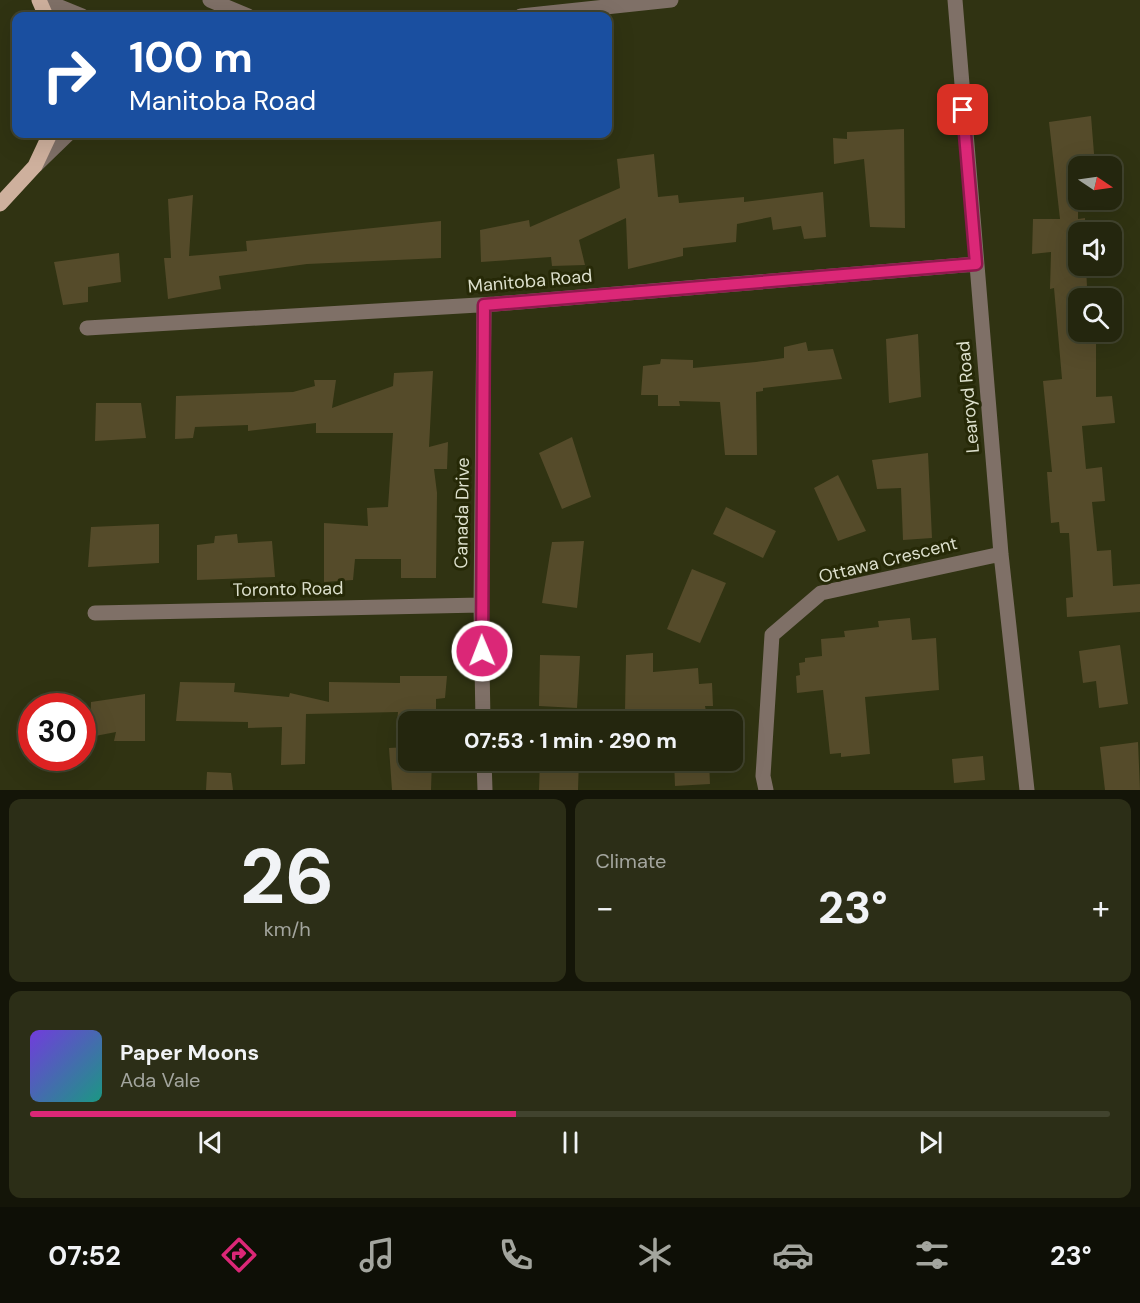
<!DOCTYPE html>
<html lang="en">
<head>
<meta charset="utf-8">
<style>
	:root { --surface:#24260e; --page:#2c2e17; --text:#f1f3f6; --muted:#a3a59e; --line:#41432e; --accent:#db2777 }
	body { margin:0; font-family:"DM Sans",sans-serif; background:var(--page); color:var(--text); height:100vh; display:flex; flex-direction:column; font-size:22px; white-space:nowrap }
	* { box-sizing:border-box; margin:0 }
	p { font-size:20px; color:var(--muted) }
	.icon { flex:none; width:33px; height:33px; fill:none; stroke:currentColor; stroke-width:2; stroke-linecap:round; stroke-linejoin:round }
	.map { position:relative; height:790px; overflow:hidden }
	.panel { display:flex; flex-direction:column; gap:9px; padding:9px; background:#141508; flex:1 }
	.panel>* { flex:none }
	.hud { position:absolute; left:12px; top:12px; width:600px; height:126px; border-radius:12px; box-shadow:0 6px 24px #0002,0 0 0 2px var(--line); background:#1a4fa0; color:#fff; overflow:hidden }
	.needle { width:39px; rotate:103deg }
	.fabs { position:absolute; left:1068px; top:156px; display:grid; gap:12px }
	.fabs a { display:grid; place-items:center; width:54px; height:54px; border-radius:12px; background:var(--surface); box-shadow:0 6px 24px #0002,0 0 0 2px var(--line); font-size:30px }
	.speed { position:absolute; left:18px; top:693px; display:flex; gap:12px; font-size:30px; font-weight:700; text-align:center }
	.speed>* { display:grid; place-content:center; width:78px; height:78px; border-radius:50%; background:var(--surface); box-shadow:0 6px 24px #0002,0 0 0 2px var(--line); line-height:1 }
	.speed .limit { border:9px solid #d22; background:#fff; color:#111 }
	.pin { position:absolute; display:grid; place-items:center; width:51px; height:51px; color:#fff; margin:-26px; border-radius:12px; box-shadow:0 3px 9px #0006 }
	.me { position:absolute; width:66px; margin:-33px; rotate:359deg; stroke-linejoin:round; filter:drop-shadow(0 0 4px #0008) }
	.turn { display:flex; align-items:center; gap:21px; height:126px; padding:0 18px; font-size:27px }
	.turn .icon { width:78px; height:78px; stroke-width:2.5 }
	.turn b { display:block; font-size:42px; line-height:51px }
	.big { font-size:45px; font-weight:700; line-height:1.1 }
	.panel .widget { flex:1; display:flex; flex-direction:column; justify-content:center; gap:9px; min-width:0; padding:0 21px; border-radius:12px; background:var(--page) }
	.panel .dial { align-items:center; gap:0 }
	.dial b { font-size:78px; line-height:1 }
	.song { display:flex; align-items:center; gap:18px }
	.cover { width:72px; height:72px; border-radius:9px; background:linear-gradient(135deg,hsl(260 70% 55%),hsl(170 70% 35%)) }
	.played { height:6px; border-radius:3px; background:linear-gradient(90deg,var(--accent) 45%,var(--line) 45%) }
	.keys { display:flex; justify-content:space-around; direction:ltr }
	.heat { display:flex; justify-content:space-between; align-items:center; font-size:33px; direction:ltr }
	.panel .tiles { flex:1; display:grid; gap:9px; grid-template-columns:1fr 1fr }
	.widget:last-child { grid-column:span 2 }
	.trip { position:absolute; left:398px; top:711px; width:345px; height:60px; border-radius:12px; background:var(--surface); box-shadow:0 6px 24px #0002,0 0 0 2px var(--line); font-weight:700; line-height:60px; text-align:center }
	.tab-bar { display:flex; height:96px; justify-content:space-around; align-items:center; background:#0e0f06; color:var(--muted) }
	.tab-bar .icon { width:42px; height:42px }
	.tab-bar .on { color:var(--accent) }
	.tab-bar b { font-size:27px; color:var(--text) }
	.map>svg:first-child { display:block }
</style>
</head>
<body>
<div class="map">
<svg width="1140" height="790" viewBox="0 0 1140 790">
	<rect width="100%" height="100%" fill="#303312"/>
	<path fill="#554b2a" d="M 1091,116 L 1095,166 L 1078,166 L 1078,219 L 1085,218 L 1085,232 L 1078,232 L 1078,266 L 1086,266 L 1087,287 L 1075,288 L 1078,332 L 1096,332 L 1096,397 L 1112,396 L 1115,423 L 1082,426 L 1086,469 L 1102,467 L 1105,501 L 1092,502 L 1097,551 L 1111,550 L 1113,586 L 1140,584 L 1140,612 L 1067,617 L 1066,598 L 1073,597 L 1069,533 L 1060,533 L 1059,522 L 1051,523 L 1047,472 L 1052,472 L 1043,381 L 1062,379 L 1054,288 L 1050,289 L 1051,252 L 1032,254 L 1033,219 L 1060,219 L 1049,122 Z
		M 904,129 L 905,228 L 870,227 L 864,159 L 834,164 L 833,138 L 847,139 L 847,132 Z
		M 654,154 L 658,197 L 678,195 L 679,203 L 744,197 L 744,202 L 823,192 L 826,237 L 804,239 L 801,226 L 773,230 L 771,217 L 737,224 L 736,242 L 683,248 L 683,256 L 628,269 L 626,218 L 579,240 L 585,265 L 552,266 L 551,257 L 481,262 L 480,230 L 529,220 L 530,227 L 620,188 L 617,159 Z
		M 193,195 L 189,256 L 247,251 L 246,241 L 441,221 L 441,258 L 307,264 L 219,276 L 221,289 L 168,299 L 164,258 L 171,258 L 168,199 Z
		M 119,253 L 121,282 L 88,287 L 88,302 L 63,305 L 54,262 Z
		M 918,334 L 921,397 L 889,403 L 886,339 Z
		M 806,342 L 808,351 L 833,349 L 842,379 L 763,388 L 763,391 L 756,392 L 757,455 L 725,455 L 720,402 L 679,401 L 680,406 L 658,406 L 658,395 L 641,395 L 643,366 L 660,364 L 661,359 L 693,360 L 693,368 L 756,362 L 784,358 L 784,347 Z
		M 433,371 L 429,447 L 448,442 L 447,469 L 434,469 L 437,493 L 436,578 L 401,578 L 401,559 L 355,559 L 353,580 L 324,582 L 324,523 L 368,526 L 367,508 L 388,507 L 393,433 L 316,433 L 316,423 L 248,431 L 248,425 L 195,427 L 193,438 L 175,439 L 176,396 L 293,392 L 315,386 L 314,380 L 336,380 L 332,408 L 393,386 L 394,373 Z
		M 96,403 L 141,403 L 146,438 L 95,441 Z
		M 572,437 L 591,497 L 562,509 L 539,453 Z
		M 928,453 L 932,538 L 903,540 L 901,488 L 877,489 L 872,460 Z
		M 838,475 L 866,531 L 838,541 L 814,488 Z
		M 726,507 L 776,531 L 763,558 L 713,534 Z
		M 159,524 L 159,563 L 88,567 L 91,527 Z
		M 237,534 L 238,543 L 272,541 L 275,577 L 197,580 L 197,545 L 214,543 L 215,536 Z
		M 584,541 L 577,608 L 542,603 L 552,542 Z
		M 692,569 L 726,583 L 700,643 L 667,629 Z
		M 910,618 L 912,640 L 936,638 L 939,690 L 865,697 L 870,754 L 841,757 L 841,753 L 830,754 L 823,690 L 797,693 L 796,676 L 800,675 L 799,663 L 805,662 L 805,658 L 822,656 L 821,639 L 845,637 L 844,631 L 879,627 L 878,621 Z
		M 1120,645 L 1128,704 L 1099,708 L 1096,681 L 1083,683 L 1079,651 Z
		M 653,653 L 653,672 L 698,668 L 699,684 L 712,683 L 713,706 L 705,706 L 707,717 L 670,720 L 669,711 L 625,711 L 626,655 Z
		M 540,655 L 580,656 L 577,708 L 539,706 Z
		M 400,676 L 447,676 L 445,698 L 436,699 L 436,722 L 397,722 L 398,712 L 306,714 L 305,764 L 281,765 L 282,727 L 248,728 L 248,722 L 176,721 L 180,682 L 235,683 L 234,692 L 289,697 L 290,693 L 329,702 L 329,682 L 400,683 Z
		M 145,694 L 145,741 L 114,741 L 116,732 L 90,737 L 91,702 Z
		M 1138,742 L 1140,790 L 1105,790 L 1100,747 Z
		M 408,747 L 408,760 L 432,760 L 431,790 L 392,790 L 389,748 Z
		M 983,756 L 985,780 L 954,783 L 952,759 Z
		M 540,760 L 579,760 L 578,790 L 539,790 Z
		M 674,760 L 709,760 L 710,784 L 675,786 Z
		M 207,772 L 231,773 L 233,790 L 206,790 Z"/>
	<g fill="none" stroke-linecap="round" stroke-linejoin="round">
		<path stroke="#7f7067" stroke-width="15" d="M 43,0 L 82,16
			M 210,0 L 248,16
			M 955,0 L 1001,554 L 1027,790
			M 521,16 L 671,0
			M 36,165 L 68,134
			M 87,328 L 495,304 L 976,264
			M 95,613 L 481,605
			M 483,722 L 481,605 L 484,305
			M 484,760 L 485,790
			M 766,790 L 763,776 L 772,635 L 821,593 L 1001,554"/>
		<path stroke="#ceb09d" stroke-width="15" d="M 39,0 L 46,16
			M 0,204 L 35,166 L 50,134"/>
	</g>
	<g fill="none" stroke-linecap="round" stroke-linejoin="round">
		<g stroke="#8e194d" stroke-width="15">
			<path id="route" d="M 482,651 L 484,305 L 976,264 L 963,110"/>
		</g>
		<use href="#route" stroke="#db2777" stroke-width="10"/>
	</g>
	<g text-anchor="middle" dominant-baseline="central" stroke-width="6" stroke-linejoin="round" paint-order="stroke">
		<g font-size="18" fill="#dcdfcc" stroke="#262907">
			<text transform="translate(530 281) rotate(-5)">Manitoba Road</text>
			<text transform="translate(968 397) rotate(-95)">Learoyd Road</text>
			<text transform="translate(462 513) rotate(-89)">Canada Drive</text>
			<text transform="translate(888 560) rotate(-14)">Ottawa Crescent</text>
			<text transform="translate(288 589) rotate(-1)">Toronto Road</text>
		</g>
	</g>
</svg>
<div class="fabs">
<a><svg class="needle" viewBox="-14 -14 28 28"><path d="M0-13l5 13h-10z" fill="#e53935"/><path d="M0 13l5-13h-10z" fill="#a3a59e"/></svg></a>
<a><svg class="icon" aria-label="sound" viewBox="0 0 24 24"><path d="M4 9h4l5-4v14l-5-4H4zM17 9q2 3 0 6"/></svg></a>
<a><svg class="icon" aria-label="search" viewBox="0 0 24 24"><circle cx="10" cy="10" r="6"/><path d="M15 15l6 6"/></svg></a>
</div>
<div class="speed"><div class="limit">30</div></div>
<div class="pin" style="left:963px;top:110px;background:#d93025"><svg class="icon" aria-label="arrive" viewBox="0 0 24 24"><path d="M6 21V4h12l-3 4 3 4H6"/></svg></div>
<svg class="me" style="left:482px;top:651px" viewBox="-20 -20 40 40"><circle r="17" fill="#db2777" stroke="#fff" stroke-width="3"/><path d="M0-11L8 9 0 5-8 9z" fill="#fff"/></svg>
<div class="trip">07:53 · 1 min · 290 m</div>
<div class="hud">
<div class="turn"><svg class="icon" aria-label="right" viewBox="0 0 24 24"><path d="M7 20v-9h11M14 6l5 5-5 5"/></svg><div><b>100 m</b>Manitoba Road</div></div>
</div>
</div>
<section class="panel">
<div class="tiles">
<div class="widget dial"><b>26</b><p>km/h</p></div>
<div class="widget"><p>Climate</p>
<div class="heat"><a>−</a><b class="big">23°</b><a>+</a></div>
</div>
<div class="widget">
<div class="song"><i class="cover"></i><div><b>Paper Moons</b><p>Ada Vale</p></div></div>
<div class="played"></div>
<div class="keys"><svg class="icon" aria-label="previous" viewBox="0 0 24 24"><path d="M18 5L8 12l10 7zM5 5v14"/></svg><svg class="icon" aria-label="pause" viewBox="0 0 24 24"><path d="M8 5v14M16 5v14"/></svg><svg class="icon" aria-label="next" viewBox="0 0 24 24"><path d="M6 5l10 7-10 7zM19 5v14"/></svg></div>
</div>
</div>
</section>
<nav class="tab-bar">
<b>07:52</b>
<svg class="icon on" aria-label="directions" viewBox="0 0 24 24"><path d="M12 3l9 9-9 9-9-9zM9 14v-3h6M13 9l2 2-2 2"/></svg>
<svg class="icon" aria-label="music" viewBox="0 0 24 24"><path d="M9 18V5l10-2v13"/><circle cx="6" cy="18" r="3"/><circle cx="16" cy="16" r="3"/></svg>
<svg class="icon" aria-label="phone" viewBox="0 0 24 24"><path d="M5 4h4l2 5-3 2q2 4 5 5l2-3 5 2v4C11 20 4 13 5 4z"/></svg>
<svg class="icon" aria-label="climate" viewBox="0 0 24 24"><path d="M12 3v18M4 7l16 10M4 17L20 7"/></svg>
<svg class="icon" aria-label="car" viewBox="0 0 24 24"><path d="M5 17H2v-5l4-1 3-4h7l3 4 3 1v5h-3M9 17h6M6 11h13"/><circle cx="7" cy="17" r="2"/><circle cx="17" cy="17" r="2"/></svg>
<svg class="icon" aria-label="filters" viewBox="0 0 24 24"><path d="M4 7h16M4 17h16"/><circle cx="9" cy="7" r="2"/><circle cx="15" cy="17" r="2"/></svg>
<b>23°</b>
</nav>
</body>
</html>
